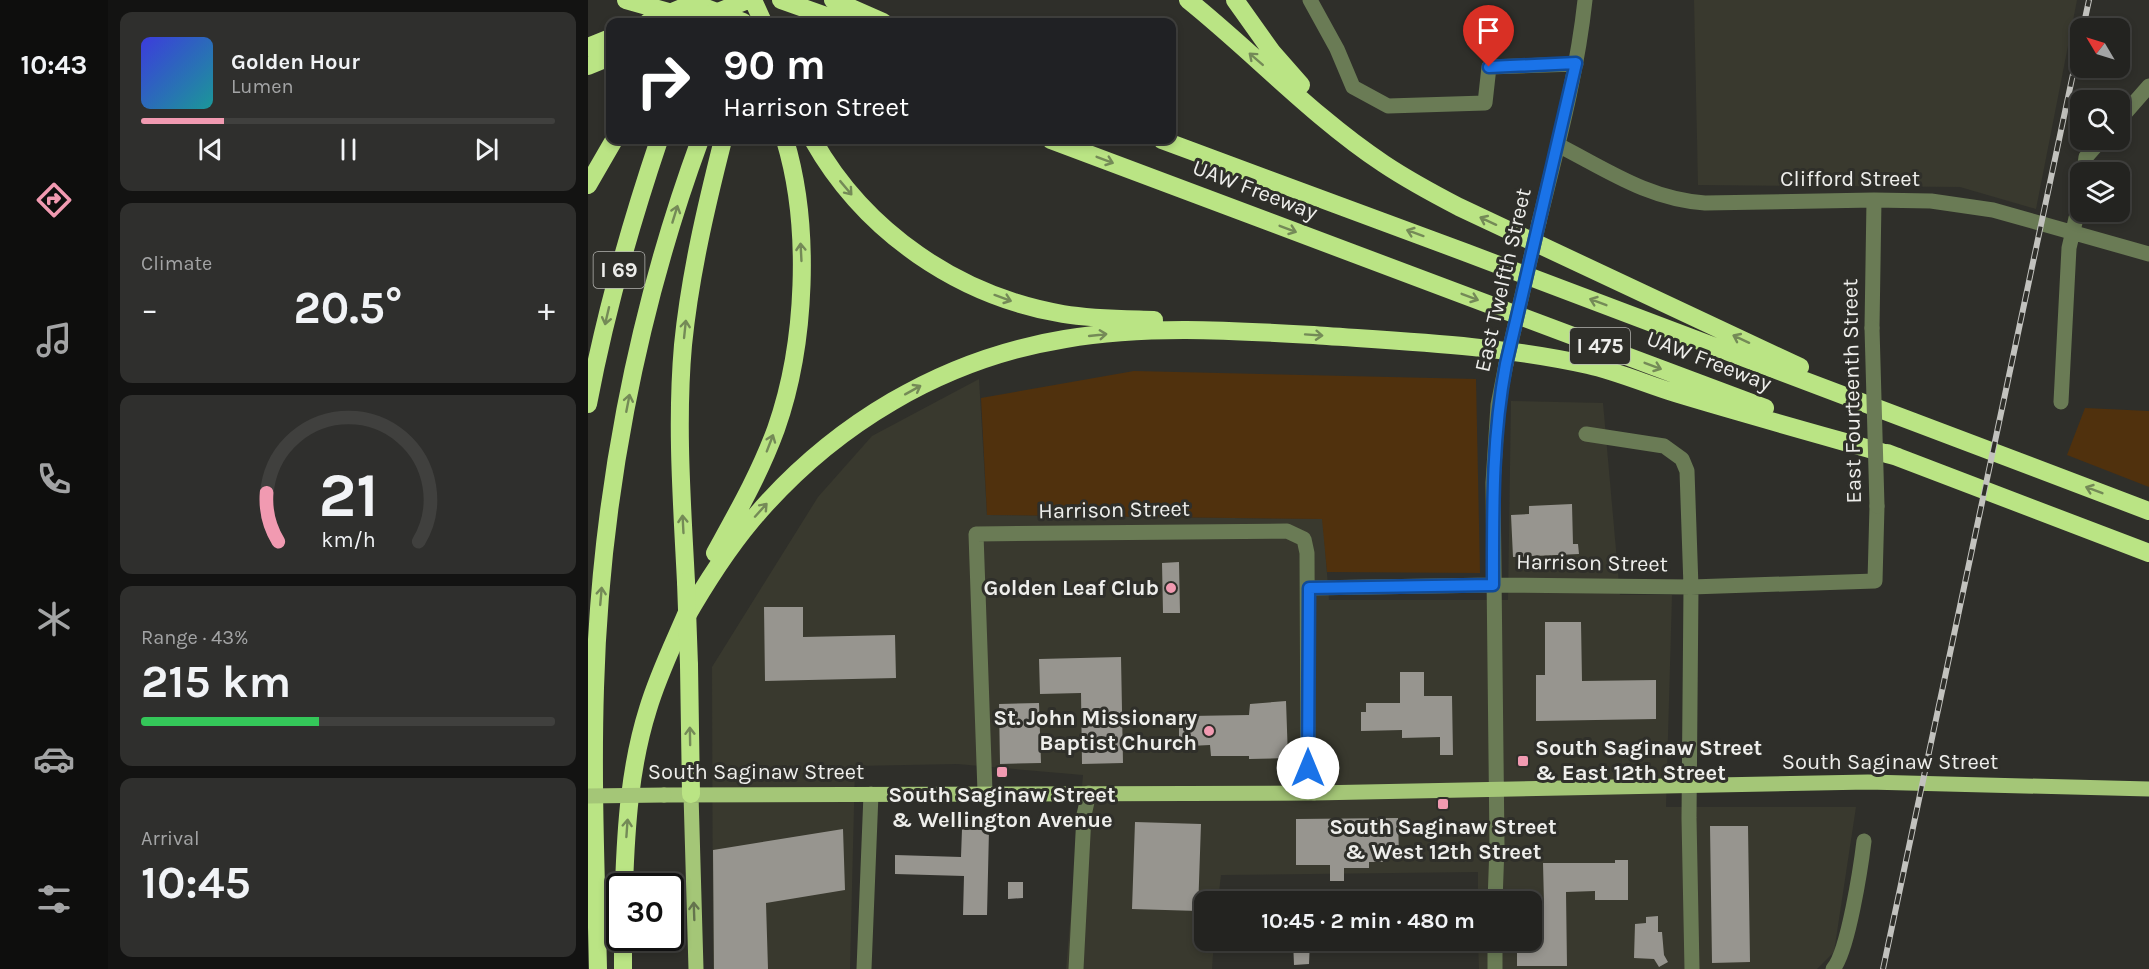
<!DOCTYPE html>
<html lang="en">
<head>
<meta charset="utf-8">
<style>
	:root { --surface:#232320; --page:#2f2f2d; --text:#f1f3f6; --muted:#a3a4a5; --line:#40403e; --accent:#f19ab1 }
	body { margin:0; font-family:Karla,sans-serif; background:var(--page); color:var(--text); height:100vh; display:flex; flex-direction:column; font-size:22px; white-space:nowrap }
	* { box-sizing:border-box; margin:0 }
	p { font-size:20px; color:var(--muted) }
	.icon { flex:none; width:33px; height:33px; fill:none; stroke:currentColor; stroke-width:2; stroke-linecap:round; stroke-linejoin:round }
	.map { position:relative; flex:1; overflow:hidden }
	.side { display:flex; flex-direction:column; gap:12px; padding:12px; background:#131312; width:480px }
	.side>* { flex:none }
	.top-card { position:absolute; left:18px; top:18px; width:570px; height:126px; border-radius:12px; box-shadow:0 3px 9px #0003,0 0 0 2px var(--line); background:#202124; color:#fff; overflow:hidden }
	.needle { width:39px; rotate:308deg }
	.buttons { position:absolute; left:1482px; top:18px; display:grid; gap:12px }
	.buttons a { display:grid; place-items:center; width:60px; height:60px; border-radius:12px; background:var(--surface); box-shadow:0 3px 9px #0003,0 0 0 2px var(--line); font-size:30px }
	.speed { position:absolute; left:18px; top:873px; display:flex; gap:12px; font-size:30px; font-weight:700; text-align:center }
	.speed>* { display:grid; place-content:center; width:78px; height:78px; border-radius:50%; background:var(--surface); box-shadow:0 3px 9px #0003,0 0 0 2px var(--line); line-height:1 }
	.speed .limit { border:3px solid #111; border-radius:9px; background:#fff; color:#111 }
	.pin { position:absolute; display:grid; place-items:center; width:51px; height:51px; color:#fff; margin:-62px -26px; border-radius:50% 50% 50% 0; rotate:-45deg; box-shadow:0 0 6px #0007 }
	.pin .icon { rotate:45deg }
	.me { position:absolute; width:66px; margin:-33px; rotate:0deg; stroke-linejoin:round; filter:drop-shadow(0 0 4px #0008) }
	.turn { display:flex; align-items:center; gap:21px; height:126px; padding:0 18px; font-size:27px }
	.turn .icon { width:78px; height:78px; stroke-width:2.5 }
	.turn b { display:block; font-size:42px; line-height:51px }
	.big { font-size:45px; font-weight:700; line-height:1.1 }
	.side .tile { flex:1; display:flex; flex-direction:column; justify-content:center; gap:9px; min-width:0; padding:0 21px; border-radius:12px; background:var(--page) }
	.side .dial { align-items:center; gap:0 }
	.dial svg { height:156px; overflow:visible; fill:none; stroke:var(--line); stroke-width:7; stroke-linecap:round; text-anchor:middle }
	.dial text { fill:var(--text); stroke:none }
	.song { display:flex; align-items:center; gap:18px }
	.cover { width:72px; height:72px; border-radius:9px; background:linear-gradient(135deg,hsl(240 70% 55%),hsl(180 70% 35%)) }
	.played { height:6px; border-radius:3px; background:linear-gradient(90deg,var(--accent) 20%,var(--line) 20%) }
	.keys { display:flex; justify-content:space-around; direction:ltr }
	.heat { display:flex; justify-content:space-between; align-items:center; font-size:33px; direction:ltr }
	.charge { height:9px; border-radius:4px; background:linear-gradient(90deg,#34c759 43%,var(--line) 0) }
	.trip { position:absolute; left:606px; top:891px; width:348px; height:60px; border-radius:12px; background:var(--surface); box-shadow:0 3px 9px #0003,0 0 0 2px var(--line); font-weight:700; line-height:60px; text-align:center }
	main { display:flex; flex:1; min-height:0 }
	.dock { display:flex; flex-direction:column; width:108px; justify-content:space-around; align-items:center; background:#0e0e0d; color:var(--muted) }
	.dock .icon { width:42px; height:42px }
	.dock .on { color:var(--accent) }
	.dock b { font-size:27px; color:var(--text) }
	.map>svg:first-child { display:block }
</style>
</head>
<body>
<main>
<nav class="dock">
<b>10:43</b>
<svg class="icon on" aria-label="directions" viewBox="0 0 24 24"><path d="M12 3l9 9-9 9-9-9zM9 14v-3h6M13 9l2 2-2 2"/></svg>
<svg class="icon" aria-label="music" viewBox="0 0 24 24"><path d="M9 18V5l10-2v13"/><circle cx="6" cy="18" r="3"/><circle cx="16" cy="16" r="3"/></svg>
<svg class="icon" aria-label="phone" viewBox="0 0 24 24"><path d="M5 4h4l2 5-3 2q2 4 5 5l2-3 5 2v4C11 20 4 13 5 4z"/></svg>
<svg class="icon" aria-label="climate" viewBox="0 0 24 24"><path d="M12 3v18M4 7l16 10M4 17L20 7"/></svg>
<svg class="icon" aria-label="car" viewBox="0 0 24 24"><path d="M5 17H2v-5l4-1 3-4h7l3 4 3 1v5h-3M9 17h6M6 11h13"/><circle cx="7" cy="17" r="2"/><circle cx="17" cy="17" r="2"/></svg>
<svg class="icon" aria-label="filters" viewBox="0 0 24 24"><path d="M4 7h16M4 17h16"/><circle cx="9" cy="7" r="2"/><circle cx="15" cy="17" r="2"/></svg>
</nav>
<section class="side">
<div class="tile">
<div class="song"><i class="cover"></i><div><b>Golden Hour</b><p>Lumen</p></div></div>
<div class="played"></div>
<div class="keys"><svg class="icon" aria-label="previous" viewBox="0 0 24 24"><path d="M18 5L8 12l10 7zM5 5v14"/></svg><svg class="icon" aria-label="pause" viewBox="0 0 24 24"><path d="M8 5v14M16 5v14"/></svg><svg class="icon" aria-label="next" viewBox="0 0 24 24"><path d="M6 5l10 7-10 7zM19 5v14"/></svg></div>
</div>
<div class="tile"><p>Climate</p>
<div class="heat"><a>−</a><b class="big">20.5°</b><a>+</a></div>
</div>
<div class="tile dial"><svg viewBox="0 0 100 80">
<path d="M14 69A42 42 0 1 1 86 69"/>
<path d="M14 69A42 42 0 0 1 8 44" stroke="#f19ab1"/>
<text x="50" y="56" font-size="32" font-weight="700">21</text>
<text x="50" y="72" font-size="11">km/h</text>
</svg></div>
<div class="tile"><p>Range · 43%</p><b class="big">215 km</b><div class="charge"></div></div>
<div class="tile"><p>Arrival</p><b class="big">10:45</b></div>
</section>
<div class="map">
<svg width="1561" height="969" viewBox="0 0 1561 969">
	<rect width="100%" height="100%" fill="#2f2f2a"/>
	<path fill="#39392e" d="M 1106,0 L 1489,0 L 1448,209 L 1372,187 L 1110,185 Z
		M 391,379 L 399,515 L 735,519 L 741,600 L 920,600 L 923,401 L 1015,403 L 1032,595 L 1084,595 L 1078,807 L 1268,807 L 1246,952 L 1229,969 L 891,969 L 890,941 L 944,940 L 944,902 L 890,901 L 890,872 L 633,875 L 630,901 L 616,902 L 616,940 L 626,941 L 624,969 L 478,969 L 495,775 L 369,764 L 267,766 L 262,969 L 125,969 L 124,667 L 230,497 L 284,436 Z"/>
	<path fill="#50310d" d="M 546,371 L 888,379 L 892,573 L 739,572 L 734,519 L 399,515 L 393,398 Z
		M 1497,408 L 1561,411 L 1561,487 L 1479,455 Z"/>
	<path fill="#97958f" d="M 984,504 L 985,544 L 990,544 L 991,554 L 925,557 L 923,515 L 941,514 L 941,506 Z
		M 591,562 L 592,613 L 575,613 L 574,563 Z
		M 176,607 L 215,607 L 215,637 L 307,635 L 308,678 L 177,681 Z
		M 957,622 L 993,622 L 994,681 L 1068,680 L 1068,719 L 948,721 L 948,675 L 957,675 Z
		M 533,657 L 535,763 L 494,764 L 493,693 L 452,694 L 451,659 Z
		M 812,672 L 836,672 L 836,696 L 864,696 L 865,755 L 852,755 L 852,737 L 814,738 L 814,730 L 773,731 L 773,712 L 778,712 L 778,703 L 812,703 Z
		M 698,701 L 700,758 L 661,759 L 661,756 L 623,756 L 622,745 L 602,746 L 602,743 L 591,743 L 591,719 L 602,719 L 602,716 L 661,715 L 662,704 Z
		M 451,703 L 453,763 L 412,764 L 411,704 Z
		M 810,818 L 811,856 L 795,856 L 795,862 L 781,862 L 781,868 L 756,868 L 756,881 L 742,881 L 742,865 L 708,865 L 708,819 Z
		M 547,822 L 613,824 L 610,911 L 544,909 Z
		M 1122,826 L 1160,826 L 1162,962 L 1124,963 Z
		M 255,829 L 257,890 L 178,903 L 180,969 L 126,969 L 125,850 Z
		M 374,829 L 401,830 L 399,915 L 375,915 L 376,876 L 307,874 L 307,855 L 373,857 Z
		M 1027,860 L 1040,860 L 1040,900 L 1007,900 L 1007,891 L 978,892 L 979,966 L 929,966 L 929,940 L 944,940 L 944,903 L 956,903 L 955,863 L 1027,863 Z
		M 420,882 L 435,882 L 435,898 L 420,899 Z
		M 1070,916 L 1070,932 L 1074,932 L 1076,955 L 1080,962 L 1071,967 L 1066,959 L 1046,958 L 1047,924 L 1058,923 L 1058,917 Z
		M 705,940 L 722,940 L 721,964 L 706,965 Z"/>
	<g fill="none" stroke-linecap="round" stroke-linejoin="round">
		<path stroke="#6a7b55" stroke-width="15" d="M 722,0 L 749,49 L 765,87 L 800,106 L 897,103 L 901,67 L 988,64
			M 1532,119 L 1561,86
			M 970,145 C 1019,170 1060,199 1117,203 L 1286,200 L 1343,201 L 1405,210 L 1561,254
			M 1496,172 L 1498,157 L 1513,140
			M 951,222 C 969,148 989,75 997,0
			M 1284,328 L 1286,200
			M 1473,402 L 1481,248 L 1492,201
			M 998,434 L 1076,446 L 1094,459 L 1099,471 L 1103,587 L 1101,818 L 1104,969
			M 721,588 L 905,585 L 1103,587 L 1287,581 L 1289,506
			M 397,792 L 388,534 L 699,531 L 716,539 L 719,553 L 720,768 L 726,793
			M 907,902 L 909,846 L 905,483 L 910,405 L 918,364
			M 276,969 L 283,794
			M 488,969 L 496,815 L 501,793
			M 907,969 L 907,940
			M 1245,969 C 1260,952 1273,866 1276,841"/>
		<path stroke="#a4c677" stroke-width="15" d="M 103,794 L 108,969
			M 76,795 L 726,793 L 1280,782 L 1561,789"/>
		<path stroke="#bae484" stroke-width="18" d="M 38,0 L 91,15
			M 193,0 L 255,22
			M 245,0 L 295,22
			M 600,0 C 666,53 725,117 796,164 C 820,180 846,194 871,207 L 1212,367
			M 647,0 L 684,52 L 713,85
			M 118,8 L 155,22
			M 0,47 L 22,38
			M 0,66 L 22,57
			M 225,140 C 277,232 370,296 475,314 C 505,319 535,319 566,320
			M 463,140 L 1177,408
			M 574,140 L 879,253 L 1561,511
			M 0,185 L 26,140
			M 0,404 C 17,314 42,226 71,140
			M 1299,453 L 1561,553
			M 127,553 C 149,513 172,473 188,429 C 218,344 223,226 197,140
			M 98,582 C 94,503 88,424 95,345 C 102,275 118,207 135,140
			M 96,621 C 116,586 138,551 164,520 C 244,425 354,359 477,339 C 563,324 653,331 739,336 C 827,342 914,346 1000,365 C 1031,372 1060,385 1090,394 C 1163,416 1236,436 1310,457
			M 101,665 L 103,794
			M 36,886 C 38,826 42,766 60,709 C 70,675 86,643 100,610
			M 10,969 C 8,876 4,782 7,688 C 12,503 48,314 112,140
			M 35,969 L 35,938"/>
		<g stroke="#c2c2be" stroke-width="6">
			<path id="rail" d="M 1495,28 L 1501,0
				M 1295,969 L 1492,41"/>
		</g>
		<use href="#rail" stroke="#2f2f2a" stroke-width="4" stroke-dasharray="11" stroke-linecap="butt"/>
		<path stroke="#6a7b55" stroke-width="15" d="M 1284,328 L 1289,506
			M 918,364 L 951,222"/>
		<path stroke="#a4c677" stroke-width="15" d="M 0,796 L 76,795"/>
		<path stroke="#bae484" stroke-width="18" d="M 165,0 L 175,22
			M 60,22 L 113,0
			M 105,22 L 160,0
			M 98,582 L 101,665"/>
	</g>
	<defs><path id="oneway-shaft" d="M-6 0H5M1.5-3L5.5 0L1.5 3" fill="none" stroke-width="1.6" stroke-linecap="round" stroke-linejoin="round" transform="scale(1.5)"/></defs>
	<g stroke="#748a57">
		<use href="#oneway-shaft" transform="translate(668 59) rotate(-139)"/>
		<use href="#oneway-shaft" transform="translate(517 160) rotate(21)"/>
		<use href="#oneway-shaft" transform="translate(258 188) rotate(50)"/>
		<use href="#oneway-shaft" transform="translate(87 214) rotate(-73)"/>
		<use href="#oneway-shaft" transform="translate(900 221) rotate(-155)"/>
		<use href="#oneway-shaft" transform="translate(700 229) rotate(21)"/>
		<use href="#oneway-shaft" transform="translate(827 233) rotate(-160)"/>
		<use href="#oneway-shaft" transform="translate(213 252) rotate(-93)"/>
		<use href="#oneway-shaft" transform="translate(882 297) rotate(21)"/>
		<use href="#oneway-shaft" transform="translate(415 298) rotate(20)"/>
		<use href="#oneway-shaft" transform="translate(1010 302) rotate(-159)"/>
		<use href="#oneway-shaft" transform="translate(19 316) rotate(103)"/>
		<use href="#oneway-shaft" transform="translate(97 329) rotate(-84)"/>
		<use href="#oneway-shaft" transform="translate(510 335) rotate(-6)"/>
		<use href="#oneway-shaft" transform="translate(726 335) rotate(4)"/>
		<use href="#oneway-shaft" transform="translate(1153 339) rotate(-155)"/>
		<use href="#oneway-shaft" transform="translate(1065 366) rotate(21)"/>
		<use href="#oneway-shaft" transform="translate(325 390) rotate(-29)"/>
		<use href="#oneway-shaft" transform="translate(40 403) rotate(-79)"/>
		<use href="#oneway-shaft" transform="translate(182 443) rotate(-69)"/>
		<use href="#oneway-shaft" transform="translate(1506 490) rotate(-159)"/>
		<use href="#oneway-shaft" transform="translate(173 510) rotate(-48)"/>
		<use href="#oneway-shaft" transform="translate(95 524) rotate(-93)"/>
		<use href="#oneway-shaft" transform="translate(13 596) rotate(-85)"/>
		<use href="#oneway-shaft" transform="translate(102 736) rotate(-91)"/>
		<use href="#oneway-shaft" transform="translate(39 828) rotate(-86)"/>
	</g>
	<use stroke="#64734d" href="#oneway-shaft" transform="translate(106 911) rotate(-92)"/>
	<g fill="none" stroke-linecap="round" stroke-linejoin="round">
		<g stroke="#114b97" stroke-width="15">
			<path id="route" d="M 720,768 L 721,588 L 905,585 C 905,509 904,438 918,364 L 988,63 L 901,67"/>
		</g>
		<use href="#route" stroke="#1a73e8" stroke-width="10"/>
	</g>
	<g fill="#f19ab1" stroke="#2f2f2a" stroke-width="2">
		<circle cx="583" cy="588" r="6"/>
		<circle cx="621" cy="731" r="6"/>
		<rect x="929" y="755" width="12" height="12" rx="3"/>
		<rect x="408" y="766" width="12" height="12" rx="3"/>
		<rect x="849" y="798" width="12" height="12" rx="3"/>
	</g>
	<g text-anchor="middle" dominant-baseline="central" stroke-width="6" stroke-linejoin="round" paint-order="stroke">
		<g fill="#2f2f2a" stroke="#b5b5b1" stroke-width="1.5">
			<rect x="5.5" y="252" width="51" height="36" rx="4.5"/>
			<rect x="982" y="328" width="60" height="36" rx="4.5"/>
		</g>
		<g font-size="21" font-weight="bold" fill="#eeeeeb">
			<text x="31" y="270">I 69</text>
			<text x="1012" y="346">I 475</text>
		</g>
		<g font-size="22" fill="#eeeeeb" stroke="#2f2f2a">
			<text x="1262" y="179">Clifford Street</text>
			<text transform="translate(667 190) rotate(21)">UAW Freeway</text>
			<text transform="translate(915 280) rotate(-77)">East Twelfth Street</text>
			<text transform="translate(1121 361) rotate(21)">UAW Freeway</text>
			<text transform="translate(1264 391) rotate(-91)">East Fourteenth Street</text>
			<text transform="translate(526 510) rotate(-1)">Harrison Street</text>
			<text transform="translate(1004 563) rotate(1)">Harrison Street</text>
			<text x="1302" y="762">South Saginaw Street</text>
			<text x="168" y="772">South Saginaw Street</text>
		</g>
		<g font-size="22" font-weight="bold" fill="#eeeeeb" stroke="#2f2f2a" text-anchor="end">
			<text x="571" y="588">Golden Leaf Club</text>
			<text x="609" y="718">St. John Missionary<tspan x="609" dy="25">Baptist Church</tspan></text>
			<text x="947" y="748" text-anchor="start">South Saginaw Street<tspan x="947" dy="25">&amp; East 12th Street</tspan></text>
			<text x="414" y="795" text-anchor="middle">South Saginaw Street<tspan x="414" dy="25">&amp; Wellington Avenue</tspan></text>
			<text x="855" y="827" text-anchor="middle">South Saginaw Street<tspan x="855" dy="25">&amp; West 12th Street</tspan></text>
		</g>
	</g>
</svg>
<div class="buttons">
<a><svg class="needle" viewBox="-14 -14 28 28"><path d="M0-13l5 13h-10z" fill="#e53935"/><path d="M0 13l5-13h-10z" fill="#a3a4a5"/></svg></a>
<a><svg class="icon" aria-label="search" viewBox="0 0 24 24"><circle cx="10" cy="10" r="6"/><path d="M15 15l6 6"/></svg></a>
<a><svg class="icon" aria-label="layers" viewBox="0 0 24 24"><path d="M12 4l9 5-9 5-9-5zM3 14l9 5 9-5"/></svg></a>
</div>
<div class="speed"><div class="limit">30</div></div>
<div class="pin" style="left:901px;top:67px;background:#d93025"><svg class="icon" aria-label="arrive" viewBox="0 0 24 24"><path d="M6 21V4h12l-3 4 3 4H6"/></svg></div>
<svg class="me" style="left:720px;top:768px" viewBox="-20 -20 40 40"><circle r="19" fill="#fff"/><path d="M0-13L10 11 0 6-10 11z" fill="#1a73e8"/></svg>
<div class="trip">10:45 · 2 min · 480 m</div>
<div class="top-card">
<div class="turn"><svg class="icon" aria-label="right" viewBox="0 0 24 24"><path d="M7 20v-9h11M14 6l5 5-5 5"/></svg><div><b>90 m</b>Harrison Street</div></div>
</div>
</div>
</main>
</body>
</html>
